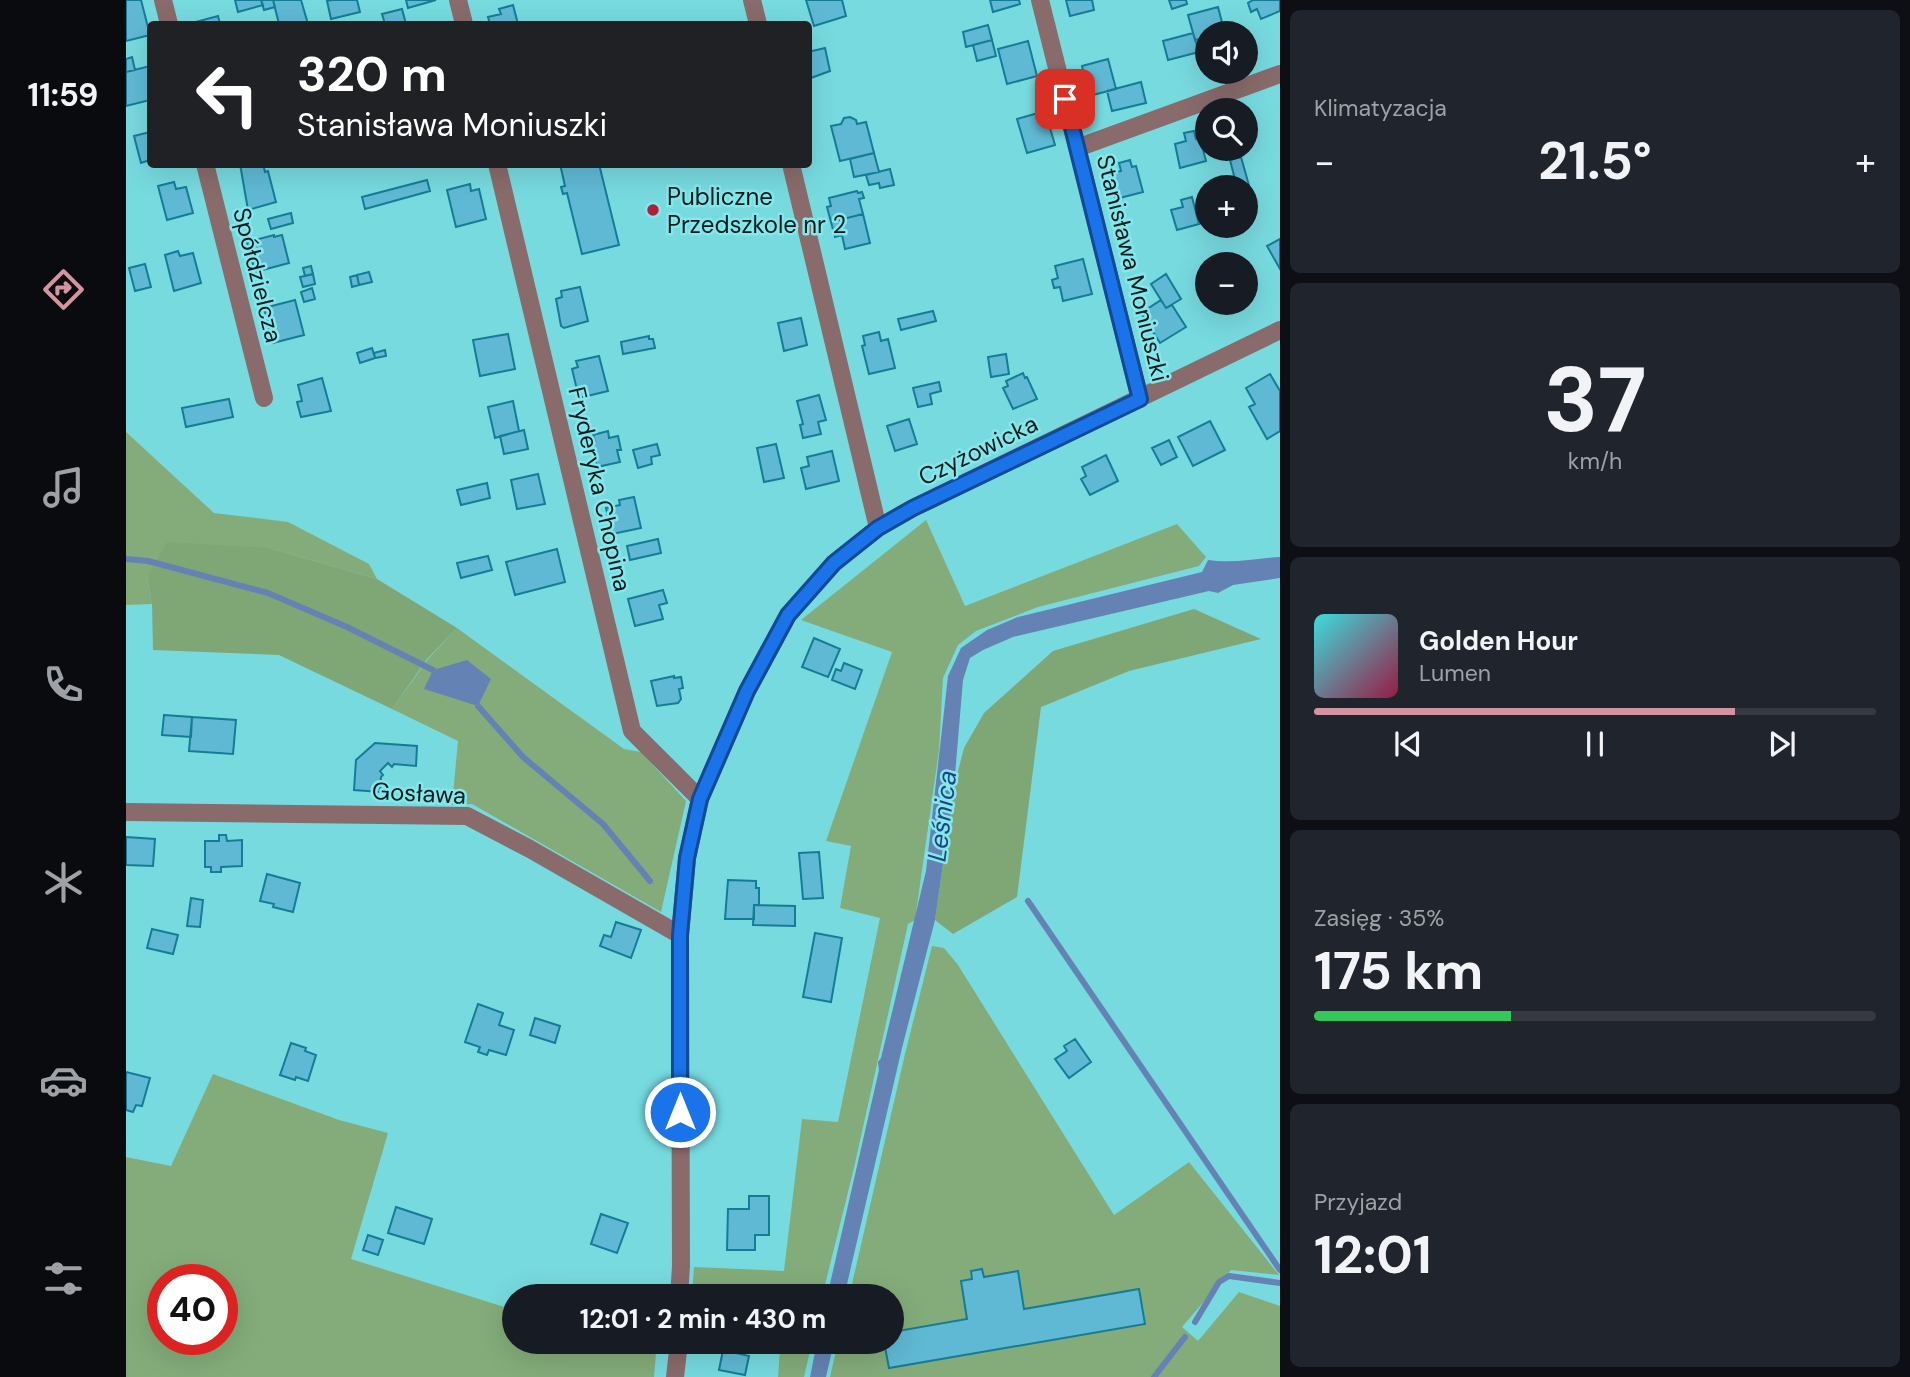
<!DOCTYPE html>
<html lang="pl">
<head>
<meta charset="utf-8">
<style>
	:root { --surface:#171b24; --page:#20242c; --text:#f1f3f6; --muted:#9ea1a6; --line:#363941; --accent:#d493a0 }
	body { margin:0; font-family:"DM Sans",sans-serif; background:var(--page); color:var(--text); height:100vh; display:flex; flex-direction:column; font-size:26px; white-space:nowrap }
	* { box-sizing:border-box; margin:0 }
	p { font-size:23px; color:var(--muted) }
	.icon { flex:none; width:38px; height:38px; fill:none; stroke:currentColor; stroke-width:2; stroke-linecap:round; stroke-linejoin:round }
	.map { position:relative; flex:1; overflow:hidden }
	.details { display:flex; flex-direction:column; gap:10px; padding:10px; background:#0d0f14; width:630px }
	.details>* { flex:none }
	.guide { position:absolute; left:21px; top:21px; width:665px; height:147px; border-radius:7px; box-shadow:0 7px 28px #0002; background:#202124; color:#fff; overflow:hidden }
	.tools { position:absolute; left:1069px; top:21px; display:grid; gap:14px }
	.tools a { display:grid; place-items:center; width:63px; height:63px; border-radius:50%; background:var(--surface); box-shadow:0 7px 28px #0002; font-size:35px }
	.speed { position:absolute; left:21px; top:1264px; display:flex; gap:14px; font-size:35px; font-weight:700; text-align:center }
	.speed>* { display:grid; place-content:center; width:91px; height:91px; border-radius:50%; background:var(--surface); box-shadow:0 7px 28px #0002; line-height:1 }
	.speed .limit { border:10px solid #d22; background:#fff; color:#111 }
	.pin { position:absolute; display:grid; place-items:center; width:60px; height:60px; color:#fff; margin:-30px; border-radius:14px; box-shadow:0 4px 10px #0006 }
	.me { position:absolute; width:77px; margin:-38px; rotate:0deg; stroke-linejoin:round; filter:drop-shadow(0 0 5px #0008) }
	.turn { display:flex; align-items:center; gap:24px; height:147px; padding:0 35px; font-size:32px }
	.turn .icon { width:91px; height:91px; stroke-width:2.5 }
	.turn b { display:block; font-size:49px; line-height:60px }
	.big { font-size:52px; font-weight:700; line-height:1.1 }
	.details .card { flex:1; display:flex; flex-direction:column; justify-content:center; gap:10px; min-width:0; padding:0 24px; border-radius:10px; background:var(--page) }
	.details .dial { align-items:center; gap:0 }
	.dial b { font-size:91px; line-height:1 }
	.song { display:flex; align-items:center; gap:21px }
	.cover { width:84px; height:84px; border-radius:10px; background:linear-gradient(135deg,hsl(180 70% 55%),hsl(340 70% 35%)) }
	.played { height:7px; border-radius:4px; background:linear-gradient(90deg,var(--accent) 75%,var(--line) 75%) }
	.keys { display:flex; justify-content:space-around; direction:ltr }
	.heat { display:flex; justify-content:space-between; align-items:center; font-size:38px; direction:ltr }
	.charge { height:10px; border-radius:5px; background:linear-gradient(90deg,#34c759 35%,var(--line) 0) }
	.trip { position:absolute; left:376px; top:1284px; width:402px; height:70px; border-radius:35px; background:var(--surface); box-shadow:0 7px 28px #0002; font-weight:700; line-height:70px; text-align:center }
	main { display:flex; flex:1; min-height:0 }
	.dock { display:flex; flex-direction:column; width:126px; justify-content:space-around; align-items:center; background:#090b0e; color:var(--muted) }
	.dock .icon { width:49px; height:49px }
	.dock .current { color:var(--accent) }
	.dock b { font-size:32px; color:var(--text) }
	.map>svg:first-child { display:block }
</style>
</head>
<body>
<main>
<nav class="dock">
<b>11:59</b>
<svg class="icon current" aria-label="directions" viewBox="0 0 24 24"><path d="M12 3l9 9-9 9-9-9zM9 14v-3h6M13 9l2 2-2 2"/></svg>
<svg class="icon" aria-label="music" viewBox="0 0 24 24"><path d="M9 18V5l10-2v13"/><circle cx="6" cy="18" r="3"/><circle cx="16" cy="16" r="3"/></svg>
<svg class="icon" aria-label="phone" viewBox="0 0 24 24"><path d="M5 4h4l2 5-3 2q2 4 5 5l2-3 5 2v4C11 20 4 13 5 4z"/></svg>
<svg class="icon" aria-label="climate" viewBox="0 0 24 24"><path d="M12 3v18M4 7l16 10M4 17L20 7"/></svg>
<svg class="icon" aria-label="car" viewBox="0 0 24 24"><path d="M5 17H2v-5l4-1 3-4h7l3 4 3 1v5h-3M9 17h6M6 11h13"/><circle cx="7" cy="17" r="2"/><circle cx="17" cy="17" r="2"/></svg>
<svg class="icon" aria-label="filters" viewBox="0 0 24 24"><path d="M4 7h16M4 17h16"/><circle cx="9" cy="7" r="2"/><circle cx="15" cy="17" r="2"/></svg>
</nav>
<div class="map">
<svg width="1154" height="1377" viewBox="0 0 1154 1377">
	<rect width="100%" height="100%" fill="#77dadf"/>
	<path fill="#84ac7a" fill-rule="evenodd" d="M 0,432 L 88,513 L 162,522 L 243,564 L 251,579 L 143,548 L 21,577 L 26,604 L 0,605 Z
		M 800,520 L 839,606 L 1051,524 L 1080,557 L 1073,566 L 912,607 L 850,631 L 832,645 L 817,678 L 813,750 L 789,920 L 782,924 L 728,1168 L 696,1297 L 566,1297 L 568,1267 L 658,1271 L 676,1119 L 712,1122 L 754,918 L 714,908 L 725,846 L 700,841 L 766,652 L 675,620 Z
		M 331,628 L 498,749 L 515,752 L 560,801 L 535,912 L 346,804 L 326,805 L 332,741 L 266,709 L 302,659 Z
		M 806,946 L 818,948 L 832,965 L 988,1215 L 1063,1162 L 1153,1275 L 1105,1270 L 1056,1327 L 1072,1341 L 1113,1292 L 1154,1306 L 1154,1377 L 704,1377 L 712,1342 L 766,1342 L 766,1297 L 723,1297 L 779,1054 Z
		M 87,1074 L 213,1120 L 262,1133 L 225,1259 L 388,1310 L 388,1342 L 492,1342 L 530,1354 L 528,1377 L 0,1377 L 0,1157 L 45,1166 ZM 37,1279 L 96,1279 L 96,1339 L 37,1339 Z
		M 614,1342 L 686,1342 L 678,1377 L 652,1377 L 654,1349 Z"/>
	<path fill="#7fa675" d="M 41,542 L 143,548 L 251,579 L 331,628 L 301,659 L 266,709 L 153,655 L 27,650 L 26,604 L 21,577 Z
		M 1068,609 L 1135,639 L 1003,671 L 915,707 L 891,897 L 827,934 L 809,920 L 828,787 L 838,748 L 858,713 L 927,651 Z"/>
	<path fill="#6483b4" d="M 1154,557 L 1154,578 L 1107,585 L 1092,593 L 1083,591 L 887,637 L 857,650 L 844,658 L 837,680 L 828,787 L 809,920 L 776,1048 L 718,1297 L 701,1297 L 753,1070 L 752,1062 L 755,1058 L 800,871 L 822,676 L 835,648 L 861,630 L 892,617 L 1076,572 L 1082,560 C 1106,564 1130,558 1154,557 Z
		M 341,660 L 365,679 L 352,706 L 298,689 L 307,670 Z
		M 691,1342 L 708,1342 L 700,1377 L 684,1377 Z"/>
	<g fill="none" stroke-linecap="round" stroke-linejoin="round">
		<path stroke="#6483b4" stroke-width="6" d="M 0,559 L 22,561 L 142,593 L 221,627 L 307,670
			M 352,706 L 397,757 L 477,824 L 524,881
			M 902,901 L 1154,1270
			M 1069,1322 L 1093,1282 L 1103,1276 L 1154,1283
			M 1028,1377 L 1059,1337"/>
	</g>
	<path fill="#60b9d4" stroke="#157c95" stroke-width="2" d="M 0,0 L 15,0 L 24,35 L 0,41 Z
		M 109,0 L 135,0 L 137,5 L 112,12 Z
		M 135,0 L 147,0 L 149,7 L 138,10 Z
		M 147,0 L 175,0 L 182,24 L 153,24 Z
		M 206,0 L 231,0 L 234,12 L 205,19 L 201,1 Z
		M 280,0 L 310,0 L 282,8 Z
		M 680,0 L 716,0 L 720,16 L 688,26 Z
		M 864,0 L 893,0 L 894,4 L 867,12 Z
		M 940,0 L 966,0 L 968,10 L 944,16 Z
		M 1043,0 L 1060,0 L 1061,4 L 1046,9 Z
		M 1127,0 L 1154,0 L 1154,11 L 1135,19 L 1131,9 L 1125,12 L 1122,3 Z
		M 387,5 L 392,24 L 364,24 L 362,17 L 375,14 L 373,9 Z
		M 1092,7 L 1098,30 L 1082,33 L 1082,37 L 1069,40 L 1062,15 Z
		M 276,9 L 280,24 L 259,24 L 256,14 Z
		M 92,16 L 94,24 L 66,24 L 66,23 Z
		M 862,25 L 866,40 L 840,47 L 837,32 Z
		M 1067,33 L 1073,52 L 1042,60 L 1037,41 Z
		M 866,40 L 870,56 L 851,61 L 847,45 Z
		M 902,41 L 911,76 L 881,84 L 872,49 Z
		M 699,48 L 704,71 L 682,79 L 682,52 Z
		M 6,57 L 9,70 L 0,72 L 0,59 Z
		M 982,59 L 990,89 L 963,96 L 959,81 L 954,83 L 951,73 L 957,71 L 956,66 Z
		M 24,66 L 24,100 L 0,106 L 0,72 Z
		M 1015,82 L 1020,103 L 986,111 L 981,91 Z
		M 919,111 L 929,145 L 901,153 L 891,119 Z
		M 724,117 L 730,120 L 731,124 L 740,122 L 748,153 L 714,161 L 705,126 L 715,124 L 718,118 Z
		M 1068,131 L 1070,139 L 1074,138 L 1080,161 L 1054,168 L 1049,144 L 1060,141 L 1058,133 Z
		M 24,132 L 24,160 L 15,163 L 8,136 Z
		M 748,153 L 753,172 L 728,177 L 724,159 Z
		M 1115,157 L 1124,189 L 1120,190 L 1120,187 L 1111,187 L 1104,160 Z
		M 1004,160 L 1006,167 L 1010,166 L 1017,192 L 990,199 L 984,174 L 995,171 L 993,163 Z
		M 114,164 L 137,164 L 139,172 L 142,171 L 150,202 L 122,210 Z
		M 434,164 L 473,164 L 493,245 L 456,254 L 441,193 L 437,194 L 435,187 L 439,186 Z
		M 764,169 L 768,185 L 754,188 L 753,183 L 743,185 L 740,175 Z
		M 301,180 L 304,191 L 239,209 L 236,197 Z
		M 48,182 L 50,189 L 60,187 L 67,213 L 41,220 L 32,186 Z
		M 344,184 L 345,191 L 353,189 L 360,219 L 330,227 L 321,190 Z
		M 731,191 L 732,193 L 736,192 L 738,198 L 733,199 L 737,214 L 705,222 L 701,207 L 705,206 L 703,198 Z
		M 1066,197 L 1073,224 L 1051,230 L 1045,210 L 1057,207 L 1055,200 Z
		M 165,213 L 167,223 L 145,229 L 142,219 Z
		M 737,214 L 744,243 L 719,249 L 716,235 L 709,237 L 705,222 Z
		M 148,235 L 148,237 L 156,235 L 163,263 L 129,272 L 121,242 Z
		M 1154,239 L 1154,269 L 1141,246 Z
		M 52,251 L 54,256 L 67,253 L 75,283 L 48,291 L 39,255 Z
		M 957,259 L 966,294 L 937,301 L 934,287 L 928,288 L 926,280 L 932,278 L 929,266 Z
		M 19,264 L 25,287 L 9,291 L 3,268 Z
		M 185,266 L 187,274 L 179,276 L 177,268 Z
		M 243,272 L 246,282 L 233,285 L 231,275 Z
		M 187,274 L 189,284 L 177,287 L 174,277 Z
		M 1040,274 L 1055,299 L 1040,308 L 1025,284 Z
		M 231,275 L 233,285 L 226,287 L 224,277 Z
		M 454,287 L 462,321 L 438,328 L 435,326 L 430,299 L 436,297 L 435,291 Z
		M 186,288 L 189,299 L 178,302 L 175,292 Z
		M 169,300 L 178,335 L 147,343 L 138,308 Z
		M 1035,300 L 1040,308 L 1046,305 L 1060,327 L 1034,343 L 1015,313 Z
		M 807,311 L 810,321 L 775,330 L 772,319 Z
		M 675,318 L 681,345 L 658,351 L 652,323 Z
		M 753,332 L 755,341 L 762,339 L 769,368 L 743,374 L 736,346 L 739,345 L 737,336 Z
		M 382,334 L 389,369 L 354,376 L 347,340 Z
		M 523,336 L 523,339 L 527,339 L 529,348 L 497,354 L 495,342 Z
		M 246,348 L 249,358 L 234,363 L 231,353 Z
		M 259,350 L 260,356 L 249,358 L 248,353 Z
		M 880,354 L 883,374 L 865,377 L 862,357 Z
		M 473,356 L 482,391 L 453,398 L 446,369 L 452,367 L 450,361 Z
		M 897,373 L 899,378 L 901,377 L 911,399 L 887,409 L 877,388 L 882,386 L 880,381 Z
		M 1144,374 L 1154,391 L 1154,431 L 1141,439 L 1123,407 L 1129,404 L 1120,388 Z
		M 196,378 L 205,411 L 175,417 L 171,402 L 176,401 L 172,385 Z
		M 813,382 L 815,391 L 804,394 L 806,404 L 792,407 L 787,388 Z
		M 693,395 L 700,420 L 692,422 L 695,434 L 677,438 L 674,425 L 677,424 L 671,401 Z
		M 103,399 L 107,417 L 60,427 L 56,408 Z
		M 387,401 L 393,431 L 369,438 L 362,407 Z
		M 783,419 L 791,444 L 769,451 L 761,426 Z
		M 1084,421 L 1099,450 L 1067,466 L 1052,437 Z
		M 398,430 L 402,449 L 378,454 L 374,436 Z
		M 482,431 L 483,438 L 492,436 L 495,450 L 491,450 L 494,462 L 471,467 L 465,442 L 469,441 L 467,435 Z
		M 1043,440 L 1051,457 L 1035,465 L 1026,448 Z
		M 531,444 L 534,455 L 525,457 L 526,464 L 512,468 L 507,450 Z
		M 650,444 L 658,478 L 638,482 L 631,448 Z
		M 706,451 L 713,481 L 680,489 L 675,468 L 683,466 L 681,457 Z
		M 980,455 L 992,481 L 964,495 L 955,479 L 960,476 L 956,467 Z
		M 412,474 L 419,504 L 391,509 L 385,480 Z
		M 361,483 L 364,498 L 335,505 L 331,490 Z
		M 508,497 L 515,528 L 486,534 L 480,508 L 494,505 L 493,500 Z
		M 532,539 L 535,553 L 504,560 L 501,546 Z
		M 431,549 L 439,582 L 389,595 L 380,562 Z
		M 362,556 L 366,570 L 335,578 L 331,563 Z
		M 537,590 L 541,603 L 533,605 L 537,619 L 509,626 L 502,599 Z
		M 688,638 L 714,649 L 702,677 L 676,667 Z
		M 718,663 L 736,670 L 729,689 L 706,680 L 710,669 L 715,671 Z
		M 548,676 L 548,678 L 555,677 L 557,688 L 553,689 L 555,699 L 552,703 L 531,706 L 525,681 Z
		M 38,715 L 66,717 L 65,737 L 36,735 Z
		M 66,717 L 110,720 L 107,754 L 63,751 Z
		M 249,743 L 291,746 L 290,766 L 268,764 L 266,767 L 262,763 L 254,771 L 257,775 L 255,777 L 254,792 L 228,790 L 230,760 Z
		M 93,835 L 100,835 L 101,841 L 116,840 L 116,866 L 95,867 L 95,872 L 85,872 L 85,867 L 79,867 L 79,841 L 93,841 Z
		M 0,837 L 29,839 L 27,866 L 0,865 Z
		M 693,852 L 697,898 L 677,899 L 673,853 Z
		M 141,874 L 174,883 L 167,912 L 147,907 L 148,904 L 134,901 Z
		M 602,880 L 630,881 L 630,888 L 633,888 L 633,905 L 628,905 L 628,919 L 599,919 Z
		M 65,898 L 77,900 L 74,927 L 61,926 Z
		M 628,905 L 669,906 L 669,926 L 627,925 Z
		M 490,922 L 515,930 L 505,958 L 474,946 L 478,935 L 485,937 Z
		M 26,929 L 52,935 L 47,954 L 21,948 Z
		M 689,933 L 716,938 L 705,1002 L 677,997 Z
		M 352,1004 L 377,1013 L 373,1025 L 388,1030 L 380,1055 L 363,1050 L 361,1055 L 352,1052 L 354,1047 L 339,1042 Z
		M 409,1018 L 434,1026 L 429,1043 L 404,1035 Z
		M 949,1039 L 965,1062 L 943,1078 L 929,1059 L 941,1051 L 938,1046 Z
		M 165,1043 L 180,1048 L 179,1051 L 190,1055 L 182,1081 L 170,1077 L 169,1080 L 154,1075 Z
		M 0,1072 L 24,1078 L 16,1106 L 10,1105 L 7,1112 L 0,1110 Z
		M 623,1196 L 643,1196 L 643,1235 L 629,1235 L 629,1250 L 601,1250 L 602,1209 L 623,1209 Z
		M 270,1207 L 306,1219 L 298,1244 L 262,1233 Z
		M 475,1214 L 502,1223 L 491,1253 L 465,1244 Z
		M 242,1235 L 257,1240 L 252,1255 L 237,1250 Z
		M 856,1269 L 858,1277 L 892,1271 L 898,1309 L 1013,1289 L 1019,1324 L 763,1368 L 758,1342 L 766,1342 L 766,1332 L 841,1319 L 835,1281 L 846,1279 L 845,1271 Z
		M 597,1350 L 623,1356 L 619,1375 L 593,1370 Z"/>
	<g fill="none" stroke-linecap="round" stroke-linejoin="round">
		<path stroke="#896b6b" stroke-width="18" d="M 37,0 L 43,24
			M 332,0 L 338,24
			M 626,0 L 632,24
			M 914,0 L 1014,399
			M 951,148 L 1154,74
			M 79,164 L 138,398
			M 371,164 L 506,731 L 574,799
			M 665,164 L 752,528
			M 0,812 L 341,816 L 404,849 L 554,935
			M 553,1297 L 555,1266 L 554,935 L 561,858 L 574,799 L 621,691 L 662,615 L 708,563 L 752,528 L 787,508 L 1154,330
			M 549,1377 L 553,1342"/>
	</g>
	<g fill="none" stroke-linecap="round" stroke-linejoin="round">
		<g stroke="#114b97" stroke-width="18">
			<path id="route" d="M 554,1112 L 554,935 L 561,858 L 574,799 L 621,691 L 662,615 L 708,563 L 752,528 L 787,508 L 1014,399 L 939,99"/>
		</g>
		<use href="#route" stroke="#1a73e8" stroke-width="12"/>
	</g>
	<circle fill="#b11e36" stroke="#84e7ec" stroke-width="2.5" cx="527" cy="210" r="7"/>
	<g text-anchor="middle" dominant-baseline="central" stroke-width="5" stroke-linejoin="round" paint-order="stroke">
		<g font-size="24" fill="#001b1c" stroke="#84e7ec" text-anchor="start">
			<text x="541" y="196">Publiczne<tspan x="541" dy="28">Przedszkole nr 2</tspan></text>
		</g>
		<g font-size="24" fill="#001b1c" stroke="#84e7ec">
			<text transform="translate(1007 268) rotate(76)">Stanisława Moniuszki</text>
			<text transform="translate(132 275) rotate(76)">Spółdzielcza</text>
			<text transform="translate(852 450) rotate(-26)">Czyżowicka</text>
			<text transform="translate(474 489) rotate(77)">Fryderyka Chopina</text>
			<text transform="translate(293 793) rotate(3)">Gosława</text>
		</g>
		<g font-size="26" font-style="italic" fill="#1e4583" stroke="#84e7ec">
			<text transform="translate(816 816) rotate(-83)">Leśnica</text>
		</g>
	</g>
</svg>
<div class="tools">
<a><svg class="icon" aria-label="sound" viewBox="0 0 24 24"><path d="M4 9h4l5-4v14l-5-4H4zM17 9q2 3 0 6"/></svg></a>
<a><svg class="icon" aria-label="search" viewBox="0 0 24 24"><circle cx="10" cy="10" r="6"/><path d="M15 15l6 6"/></svg></a>
<a>+</a>
<a>−</a>
</div>
<div class="speed"><div class="limit">40</div></div>
<div class="pin" style="left:939px;top:99px;background:#d93025"><svg class="icon" aria-label="arrive" viewBox="0 0 24 24"><path d="M6 21V4h12l-3 4 3 4H6"/></svg></div>
<svg class="me" style="left:554px;top:1112px" viewBox="-20 -20 40 40"><circle r="17" fill="#1a73e8" stroke="#fff" stroke-width="3"/><path d="M0-11L8 9 0 5-8 9z" fill="#fff"/></svg>
<div class="trip">12:01 · 2 min · 430 m</div>
<div class="guide">
<div class="turn"><svg class="icon" aria-label="left" viewBox="0 0 24 24"><path d="M17 20v-9H6M10 6l-5 5 5 5"/></svg><div><b>320 m</b>Stanisława Moniuszki</div></div>
</div>
</div>
<section class="details">
<div class="card"><p>Klimatyzacja</p>
<div class="heat"><a>−</a><b class="big">21.5°</b><a>+</a></div>
</div>
<div class="card dial"><b>37</b><p>km/h</p></div>
<div class="card">
<div class="song"><i class="cover"></i><div><b>Golden Hour</b><p>Lumen</p></div></div>
<div class="played"></div>
<div class="keys"><svg class="icon" aria-label="previous" viewBox="0 0 24 24"><path d="M18 5L8 12l10 7zM5 5v14"/></svg><svg class="icon" aria-label="pause" viewBox="0 0 24 24"><path d="M8 5v14M16 5v14"/></svg><svg class="icon" aria-label="next" viewBox="0 0 24 24"><path d="M6 5l10 7-10 7zM19 5v14"/></svg></div>
</div>
<div class="card"><p>Zasięg · 35%</p><b class="big">175 km</b><div class="charge"></div></div>
<div class="card"><p>Przyjazd</p><b class="big">12:01</b></div>
</section>
</main>
</body>
</html>
